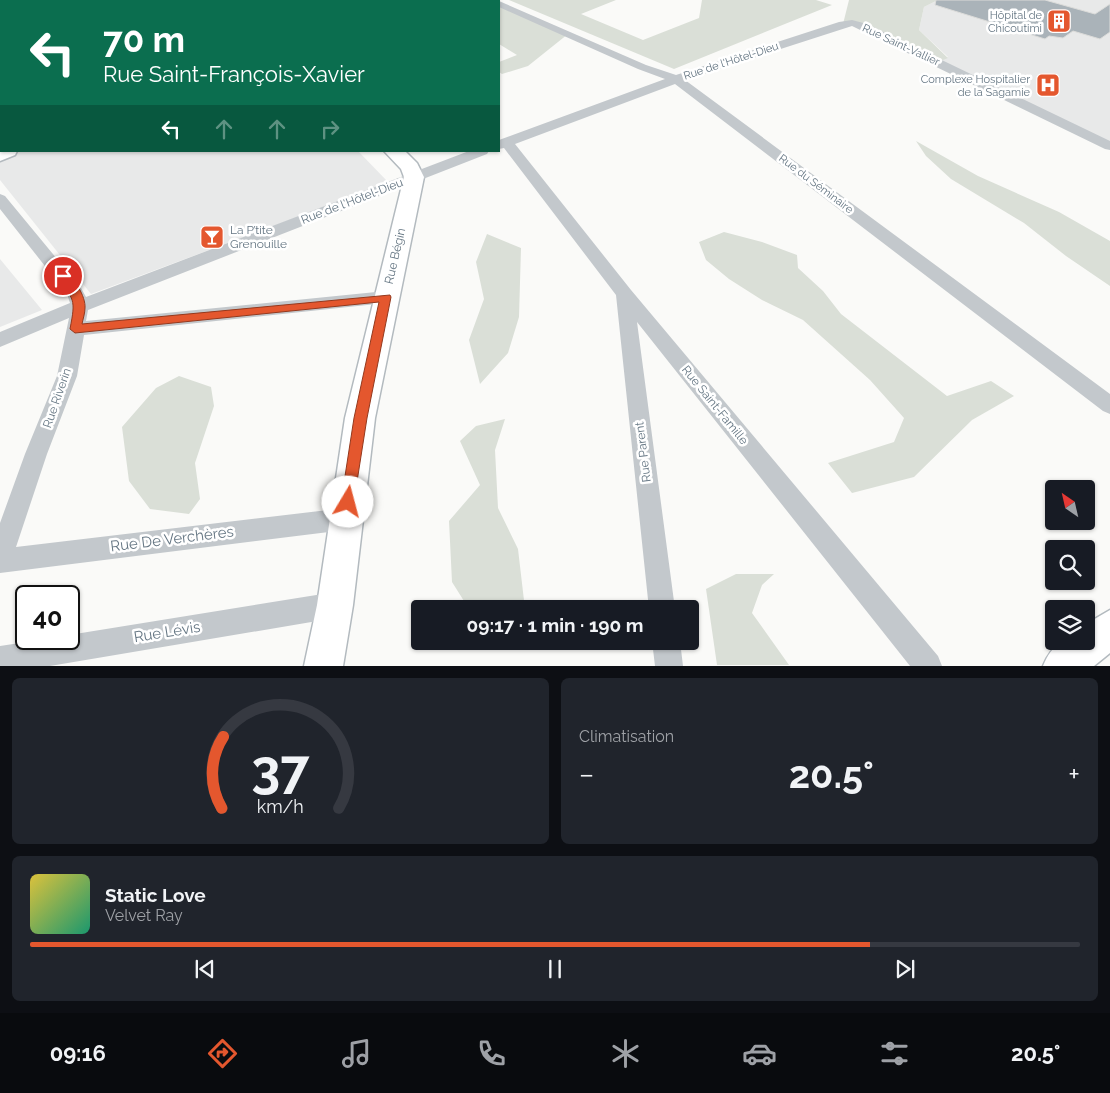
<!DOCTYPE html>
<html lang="fr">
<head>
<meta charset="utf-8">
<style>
	:root { --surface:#171b24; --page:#20242c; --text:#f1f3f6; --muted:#9ea1a6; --line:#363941; --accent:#e4572e }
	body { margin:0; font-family:Raleway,sans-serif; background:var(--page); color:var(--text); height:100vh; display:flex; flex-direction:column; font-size:19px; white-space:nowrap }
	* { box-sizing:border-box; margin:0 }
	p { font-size:16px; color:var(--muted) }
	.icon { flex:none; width:28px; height:28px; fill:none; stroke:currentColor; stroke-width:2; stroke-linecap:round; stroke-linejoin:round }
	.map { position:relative; height:666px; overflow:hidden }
	.side { display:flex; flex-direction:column; gap:12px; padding:12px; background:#0d0f14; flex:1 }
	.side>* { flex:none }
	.banner { position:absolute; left:0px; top:0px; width:500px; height:152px; box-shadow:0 1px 4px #0004; background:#0b6e4f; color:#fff; overflow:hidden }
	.needle { width:32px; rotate:326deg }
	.controls { position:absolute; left:1045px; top:480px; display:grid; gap:10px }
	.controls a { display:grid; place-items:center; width:50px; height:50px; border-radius:5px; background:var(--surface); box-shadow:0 1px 4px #0004; font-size:25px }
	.speed { position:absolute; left:15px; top:585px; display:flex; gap:10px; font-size:25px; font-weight:700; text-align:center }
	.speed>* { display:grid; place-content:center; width:65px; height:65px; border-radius:50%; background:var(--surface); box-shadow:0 1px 4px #0004; line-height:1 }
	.speed .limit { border:2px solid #111; border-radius:8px; background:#fff; color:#111 }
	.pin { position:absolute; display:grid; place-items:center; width:42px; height:42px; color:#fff; margin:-21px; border:2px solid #fff; border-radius:50%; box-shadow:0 1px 5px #0007 }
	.me { position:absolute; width:55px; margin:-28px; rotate:8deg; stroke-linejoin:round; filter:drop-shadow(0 0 4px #0008) }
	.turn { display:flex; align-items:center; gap:18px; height:105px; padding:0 20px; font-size:22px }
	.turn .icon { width:65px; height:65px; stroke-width:2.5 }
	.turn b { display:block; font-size:35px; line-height:42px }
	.lanes { display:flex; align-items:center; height:48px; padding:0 20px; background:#0003; justify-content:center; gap:25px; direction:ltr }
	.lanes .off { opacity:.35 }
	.big { font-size:38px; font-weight:700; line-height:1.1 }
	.side .card { flex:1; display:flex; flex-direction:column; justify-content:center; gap:8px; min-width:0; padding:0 18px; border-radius:8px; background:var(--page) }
	.side .dial { align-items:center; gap:0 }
	.dial svg { height:130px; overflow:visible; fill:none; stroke:var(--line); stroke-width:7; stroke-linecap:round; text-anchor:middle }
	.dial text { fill:var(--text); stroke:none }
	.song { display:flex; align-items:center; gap:15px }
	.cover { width:60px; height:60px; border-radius:8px; background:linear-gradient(135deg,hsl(50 70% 55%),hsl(160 70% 35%)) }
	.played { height:5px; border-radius:2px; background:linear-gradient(90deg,var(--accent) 80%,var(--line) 80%) }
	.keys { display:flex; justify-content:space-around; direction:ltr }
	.heat { display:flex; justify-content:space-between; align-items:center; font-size:28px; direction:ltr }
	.side .tiles { flex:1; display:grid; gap:12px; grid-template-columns:1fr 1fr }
	.card:last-child { grid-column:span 2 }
	.trip { position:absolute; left:411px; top:600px; width:288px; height:50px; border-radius:5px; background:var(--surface); box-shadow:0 1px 4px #0004; font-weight:700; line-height:50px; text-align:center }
	.dock { display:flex; height:80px; justify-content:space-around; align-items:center; background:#090b0e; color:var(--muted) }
	.dock .icon { width:35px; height:35px }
	.dock .current { color:var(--accent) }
	.dock b { font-size:22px; color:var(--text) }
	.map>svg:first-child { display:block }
</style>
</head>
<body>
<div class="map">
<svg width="1110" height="666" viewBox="0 0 1110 666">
	<rect width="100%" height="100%" fill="#fafaf8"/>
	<path fill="#e8e9e9" d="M 938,0 L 1110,0 L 1110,146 L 938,62 L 948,57 L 919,30 L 924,7 Z
		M 20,151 L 358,151 L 389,183 L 91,294 L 0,180 L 0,160 Z
		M 0,259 L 42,310 L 0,327 Z"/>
	<path fill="#dadfd7" d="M 509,0 L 616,0 L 581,14 L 643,40 L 699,18 L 702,0 L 816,0 L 832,5 L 674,69 Z
		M 849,0 L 938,0 L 924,7 L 919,30 L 948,58 L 938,62 L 863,26 L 843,24 Z
		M 499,4 L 568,34 L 528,66 L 502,74 L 499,72 L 499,62 L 517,55 L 499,44 Z
		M 916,141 L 978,176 L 1059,212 L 1110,241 L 1110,286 L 1066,256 L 1024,223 L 951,179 L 926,156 Z
		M 724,232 L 762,242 L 797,255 L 798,268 L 823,291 L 841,314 L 947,396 L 991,381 L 1014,396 L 972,420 L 914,477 L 852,493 L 828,463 L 894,442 L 904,418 L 870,380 L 803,320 L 762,300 L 729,279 L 706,260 L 699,242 Z
		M 487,234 L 521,248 L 519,317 L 508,353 L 480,384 L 469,340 L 484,299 L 476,262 Z
		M 179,376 L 211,387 L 214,406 L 195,463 L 200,499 L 189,514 L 150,509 L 129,481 L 122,427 L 156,388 Z
		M 505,419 L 495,450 L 498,508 L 518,549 L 525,609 L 469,609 L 452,582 L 449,521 L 480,485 L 460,441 L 476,426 Z
		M 736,574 L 774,574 L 762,585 L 752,613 L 789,665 L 717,665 L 706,589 Z"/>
	<path fill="#aab3b9" stroke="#dcdcda" d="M 936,0 L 1045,0 L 1095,14 L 1110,4 L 1110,32 L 1100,39 L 1073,31 L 1063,38 L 1049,36 L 1045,39 L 935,5 Z"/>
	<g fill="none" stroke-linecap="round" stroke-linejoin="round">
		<g stroke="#b3babf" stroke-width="3">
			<path id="secondary" d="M 0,18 L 1,18 L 1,26 L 0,26 Z
				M 0,147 L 1,151 L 17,151 L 15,155 L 0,161 Z
				M 384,151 L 405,151 L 417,163 L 424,177 L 375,418 L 353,605 L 343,666 L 304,666 L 317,605 L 345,418 L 404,177 L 401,169 Z
				M 1110,610 L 1110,653 L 1094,666 L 1043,666 C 1053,642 1062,641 1086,641 L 1086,624 Z"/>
		</g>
		<path fill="#c3c8cc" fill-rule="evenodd" d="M 254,0 L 265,0 L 266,1 L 255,1 Z
			M 499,1 L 646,65 L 676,75 L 839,22 L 852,20 L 867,24 L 1110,141 L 1110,150 L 1105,149 L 852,26 L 685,80 L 1110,394 L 1110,414 L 1103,411 L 675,84 L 515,144 L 631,290 L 938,656 L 942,666 L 910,666 L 637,322 L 675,609 L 649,609 L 616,295 L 504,148 L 499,149 L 499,140 L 665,79 L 638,69 L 499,7 Z
			M 469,151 L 489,151 L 487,154 L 88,310 L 86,321 L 386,291 L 392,293 L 395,297 L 392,301 L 386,303 L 84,335 L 77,376 L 47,454 L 16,547 L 345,508 L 353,511 L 357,519 L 353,527 L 345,530 L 0,573 L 0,523 L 25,454 L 57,376 L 69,318 L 0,347 L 0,332 L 70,303 L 67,294 L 0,209 L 0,194 L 5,196 L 81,288 L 86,297 Z
			M 335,592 L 344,596 L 348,605 L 344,614 L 335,618 L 50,666 L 0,666 L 0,646 L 46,639 L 69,639 L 69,635 Z
			M 652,641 L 680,641 L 683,666 L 655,666 Z"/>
		<use href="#secondary" fill="#fff" fill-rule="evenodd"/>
	</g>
	<path fill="#e4572e" stroke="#94391e" d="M 63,273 C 74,276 86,297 85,308 C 85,313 83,319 82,324 L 390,295 L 391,297 L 367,418 L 353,507 L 348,509 L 343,507 L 341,502 L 354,418 L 379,302 L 75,333 L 70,329 C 76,298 74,301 57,276 Z"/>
	<defs>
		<g id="building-square" transform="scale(1.25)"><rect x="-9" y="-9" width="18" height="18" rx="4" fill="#e4572e" stroke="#fff"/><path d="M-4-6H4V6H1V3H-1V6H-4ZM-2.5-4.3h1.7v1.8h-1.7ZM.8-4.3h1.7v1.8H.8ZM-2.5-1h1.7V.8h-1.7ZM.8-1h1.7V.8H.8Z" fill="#fff"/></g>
		<g id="hospital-square" transform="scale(1.25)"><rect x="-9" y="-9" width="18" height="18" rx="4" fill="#e4572e" stroke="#fff"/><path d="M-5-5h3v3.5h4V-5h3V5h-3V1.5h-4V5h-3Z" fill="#fff"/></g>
		<g id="bar-square" transform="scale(1.25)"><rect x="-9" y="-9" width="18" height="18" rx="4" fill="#e4572e" stroke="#fff"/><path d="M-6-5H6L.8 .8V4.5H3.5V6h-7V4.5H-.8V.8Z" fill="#fff"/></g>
	</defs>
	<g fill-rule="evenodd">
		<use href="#building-square" x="1059" y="21"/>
		<use href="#hospital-square" x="1048" y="85"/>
		<use href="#bar-square" x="212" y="237"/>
	</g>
	<g text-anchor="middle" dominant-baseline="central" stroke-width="5" stroke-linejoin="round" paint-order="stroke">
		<g font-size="11" fill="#657683" stroke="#fff" text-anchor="end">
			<text x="1042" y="15">Hôpital de<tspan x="1042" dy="13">Chicoutimi</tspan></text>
			<text x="1030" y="79">Complexe Hospitalier<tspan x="1030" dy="13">de la Sagamie</tspan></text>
		</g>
		<g font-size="11" fill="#657683" stroke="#fff">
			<text transform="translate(901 45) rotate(25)">Rue Saint-Vallier</text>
			<text transform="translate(731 61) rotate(-18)">Rue de l'Hôtel-Dieu</text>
			<text transform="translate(816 184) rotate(37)">Rue du Séminaire</text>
		</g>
		<g font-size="12" fill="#657683" stroke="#fff">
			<text transform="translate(352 201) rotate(-21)">Rue de l'Hôtel-Dieu</text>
			<text transform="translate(395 256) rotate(-77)">Rue Bégin</text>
			<text transform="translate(57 398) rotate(-71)">Rue Riverin</text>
			<text transform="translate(715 405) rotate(51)">Rue Saint-Famille</text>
			<text transform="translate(643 452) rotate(-97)">Rue Parent</text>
		</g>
		<g font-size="12" fill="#657683" stroke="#fff" text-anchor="start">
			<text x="230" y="230">La P’tite<tspan x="230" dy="14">Grenouille</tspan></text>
		</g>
		<g font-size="15" fill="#657683" stroke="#fff">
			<text transform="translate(172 539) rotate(-7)">Rue De Verchères</text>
			<text transform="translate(167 632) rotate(-9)">Rue Lévis</text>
		</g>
	</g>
</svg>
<div class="controls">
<a><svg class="needle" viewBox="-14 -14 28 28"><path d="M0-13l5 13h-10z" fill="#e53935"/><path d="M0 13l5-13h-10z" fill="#9ea1a6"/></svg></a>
<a><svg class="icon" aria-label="search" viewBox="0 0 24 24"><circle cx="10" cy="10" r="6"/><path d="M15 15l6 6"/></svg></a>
<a><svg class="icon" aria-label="layers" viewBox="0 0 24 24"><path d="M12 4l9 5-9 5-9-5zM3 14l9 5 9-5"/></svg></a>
</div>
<div class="speed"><div class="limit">40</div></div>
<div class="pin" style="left:63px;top:276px;background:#d93025"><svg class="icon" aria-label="arrive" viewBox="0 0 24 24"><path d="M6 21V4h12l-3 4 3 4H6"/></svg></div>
<svg class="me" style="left:348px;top:502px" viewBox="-20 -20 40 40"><circle r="19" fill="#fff"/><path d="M0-13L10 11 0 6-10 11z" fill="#e4572e"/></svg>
<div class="trip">09:17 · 1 min · 190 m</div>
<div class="banner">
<div class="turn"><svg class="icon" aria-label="left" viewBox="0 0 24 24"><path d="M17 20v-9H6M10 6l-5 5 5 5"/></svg><div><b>70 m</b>Rue Saint-François-Xavier</div></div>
<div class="lanes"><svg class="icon" aria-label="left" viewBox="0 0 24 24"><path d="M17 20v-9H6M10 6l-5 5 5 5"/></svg><svg class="icon off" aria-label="ahead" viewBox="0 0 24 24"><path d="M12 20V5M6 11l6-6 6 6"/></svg><svg class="icon off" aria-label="ahead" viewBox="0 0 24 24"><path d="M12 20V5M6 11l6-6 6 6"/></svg><svg class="icon off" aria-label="right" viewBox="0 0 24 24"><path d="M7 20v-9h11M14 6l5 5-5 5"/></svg></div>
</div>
</div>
<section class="side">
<div class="tiles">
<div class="card dial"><svg viewBox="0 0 100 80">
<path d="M14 69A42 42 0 1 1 86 69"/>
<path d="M14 69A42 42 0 0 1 15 25" stroke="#e4572e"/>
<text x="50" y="56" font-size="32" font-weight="700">37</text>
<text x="50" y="72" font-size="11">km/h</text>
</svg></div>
<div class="card"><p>Climatisation</p>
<div class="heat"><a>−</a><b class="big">20.5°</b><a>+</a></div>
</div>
<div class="card">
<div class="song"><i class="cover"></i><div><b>Static Love</b><p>Velvet Ray</p></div></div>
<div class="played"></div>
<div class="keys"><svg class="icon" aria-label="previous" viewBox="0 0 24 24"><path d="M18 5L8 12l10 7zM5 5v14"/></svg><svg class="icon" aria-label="pause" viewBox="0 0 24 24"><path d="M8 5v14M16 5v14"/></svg><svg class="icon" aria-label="next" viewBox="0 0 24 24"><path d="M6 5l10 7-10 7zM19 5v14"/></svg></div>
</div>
</div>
</section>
<nav class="dock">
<b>09:16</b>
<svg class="icon current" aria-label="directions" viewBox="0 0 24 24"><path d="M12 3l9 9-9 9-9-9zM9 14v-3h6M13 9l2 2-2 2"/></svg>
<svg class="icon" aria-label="music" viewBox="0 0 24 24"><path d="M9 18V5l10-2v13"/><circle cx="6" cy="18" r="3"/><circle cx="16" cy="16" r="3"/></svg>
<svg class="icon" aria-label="phone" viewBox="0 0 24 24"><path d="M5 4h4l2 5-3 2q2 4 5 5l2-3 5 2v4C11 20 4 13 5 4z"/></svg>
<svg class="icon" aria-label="climate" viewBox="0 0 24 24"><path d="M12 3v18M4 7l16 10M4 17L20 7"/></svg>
<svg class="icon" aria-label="car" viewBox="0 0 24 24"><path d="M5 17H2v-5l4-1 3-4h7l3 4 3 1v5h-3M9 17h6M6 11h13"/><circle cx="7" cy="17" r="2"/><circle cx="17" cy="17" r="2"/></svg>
<svg class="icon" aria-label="filters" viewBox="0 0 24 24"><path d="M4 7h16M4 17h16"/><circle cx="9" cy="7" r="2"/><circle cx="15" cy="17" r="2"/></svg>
<b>20.5°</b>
</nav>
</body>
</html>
